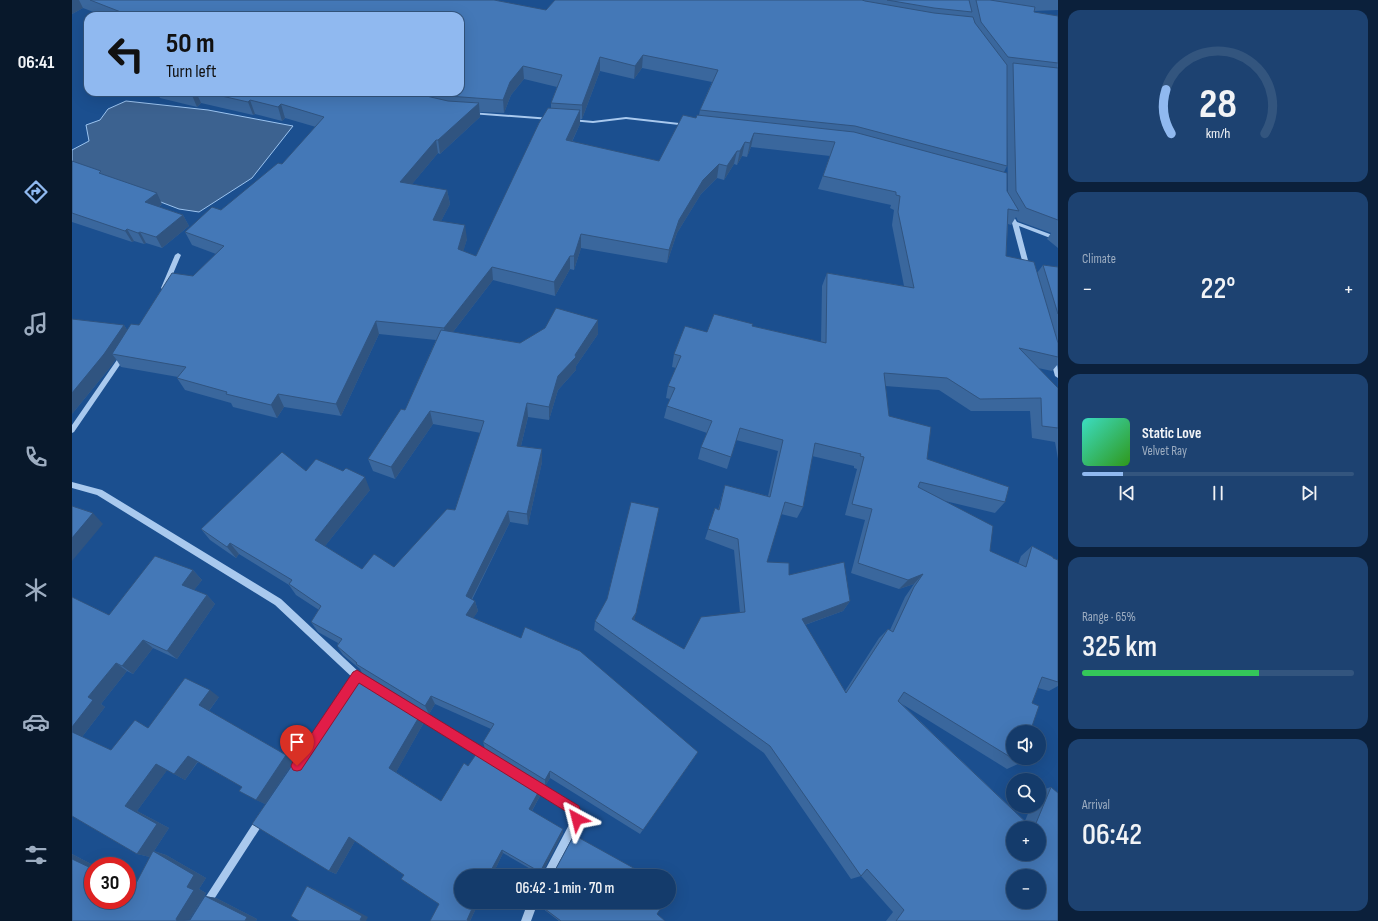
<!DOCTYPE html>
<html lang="en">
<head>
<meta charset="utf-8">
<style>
	:root { --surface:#143b6b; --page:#1d4271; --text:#f1f3f6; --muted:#9dadc1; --line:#33557e; --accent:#90b9f0 }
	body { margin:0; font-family:"Sofia Sans Condensed",sans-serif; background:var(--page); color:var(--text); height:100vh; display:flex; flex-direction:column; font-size:15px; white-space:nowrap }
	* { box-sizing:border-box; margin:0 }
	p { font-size:13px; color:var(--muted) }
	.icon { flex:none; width:22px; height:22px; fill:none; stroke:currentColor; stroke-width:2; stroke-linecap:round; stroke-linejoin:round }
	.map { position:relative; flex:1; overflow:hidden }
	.details { display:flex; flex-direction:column; gap:10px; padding:10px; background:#0b203b; width:320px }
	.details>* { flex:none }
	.guide { position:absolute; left:12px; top:12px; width:380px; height:84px; border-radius:12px; box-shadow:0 4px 16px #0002,0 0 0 1px var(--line); background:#90b9f0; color:#111; overflow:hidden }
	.tools { position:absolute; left:934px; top:725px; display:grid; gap:8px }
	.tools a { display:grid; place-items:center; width:40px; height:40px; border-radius:50%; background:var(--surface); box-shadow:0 4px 16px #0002,0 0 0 1px var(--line); font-size:20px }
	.speed { position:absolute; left:12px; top:857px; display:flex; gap:8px; font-size:20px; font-weight:700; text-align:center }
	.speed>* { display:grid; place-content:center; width:52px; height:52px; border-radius:50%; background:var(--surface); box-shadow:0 4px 16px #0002,0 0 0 1px var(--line); line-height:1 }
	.speed .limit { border:6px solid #d22; background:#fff; color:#111 }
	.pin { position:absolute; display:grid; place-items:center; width:34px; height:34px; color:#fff; margin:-41px -17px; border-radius:50% 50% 50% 0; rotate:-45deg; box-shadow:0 0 4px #0007 }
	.pin .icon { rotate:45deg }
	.me { position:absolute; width:44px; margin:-22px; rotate:322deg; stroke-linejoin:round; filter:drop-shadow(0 0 3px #0008) }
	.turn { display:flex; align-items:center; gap:14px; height:84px; padding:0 16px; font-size:18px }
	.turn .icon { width:52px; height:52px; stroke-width:2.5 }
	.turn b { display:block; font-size:28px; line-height:34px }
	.big { font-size:30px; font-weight:600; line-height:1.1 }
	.details .widget { flex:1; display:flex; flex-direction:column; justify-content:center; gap:6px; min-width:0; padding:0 14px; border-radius:12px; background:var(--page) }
	.details .dial { align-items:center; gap:0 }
	.dial svg { height:104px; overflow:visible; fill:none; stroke:var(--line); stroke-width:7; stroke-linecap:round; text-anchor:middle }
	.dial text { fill:var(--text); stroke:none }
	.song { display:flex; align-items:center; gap:12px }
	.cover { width:48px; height:48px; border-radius:6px; background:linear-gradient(135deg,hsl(170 70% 55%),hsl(110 70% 35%)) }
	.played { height:4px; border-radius:2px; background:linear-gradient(90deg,var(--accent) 15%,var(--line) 15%) }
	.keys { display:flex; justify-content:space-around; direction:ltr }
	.heat { display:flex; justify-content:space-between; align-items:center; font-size:22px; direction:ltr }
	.charge { height:6px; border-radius:3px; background:linear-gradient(90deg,#34c759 65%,var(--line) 0) }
	.trip { position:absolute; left:382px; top:869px; width:222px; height:40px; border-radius:20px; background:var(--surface); box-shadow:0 4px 16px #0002,0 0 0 1px var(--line); font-weight:600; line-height:40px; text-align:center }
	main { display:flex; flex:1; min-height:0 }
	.dock { display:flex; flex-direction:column; width:72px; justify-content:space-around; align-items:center; background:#08182b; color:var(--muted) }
	.dock .icon { width:28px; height:28px }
	.dock .selected { color:var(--accent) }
	.dock b { font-size:18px; color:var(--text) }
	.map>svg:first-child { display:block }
</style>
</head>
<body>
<main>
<nav class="dock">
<b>06:41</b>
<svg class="icon selected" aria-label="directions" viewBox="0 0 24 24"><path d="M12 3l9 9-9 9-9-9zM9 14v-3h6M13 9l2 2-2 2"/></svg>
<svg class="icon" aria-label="music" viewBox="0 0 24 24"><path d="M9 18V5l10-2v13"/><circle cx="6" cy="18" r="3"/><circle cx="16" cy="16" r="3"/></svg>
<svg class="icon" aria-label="phone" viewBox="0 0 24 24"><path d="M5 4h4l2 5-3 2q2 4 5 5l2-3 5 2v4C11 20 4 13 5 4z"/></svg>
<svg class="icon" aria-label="climate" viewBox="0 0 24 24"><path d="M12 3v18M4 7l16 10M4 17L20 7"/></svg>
<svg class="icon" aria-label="car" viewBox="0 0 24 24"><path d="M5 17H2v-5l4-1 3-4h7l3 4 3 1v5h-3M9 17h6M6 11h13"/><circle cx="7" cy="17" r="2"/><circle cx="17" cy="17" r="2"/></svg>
<svg class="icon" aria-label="filters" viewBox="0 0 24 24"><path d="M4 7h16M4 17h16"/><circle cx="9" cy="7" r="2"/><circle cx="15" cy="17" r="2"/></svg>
</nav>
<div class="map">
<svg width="986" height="921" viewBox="0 0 986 921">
	<rect width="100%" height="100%" fill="#1b4f8f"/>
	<path fill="#3c6290" stroke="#9cc4f0" d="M 54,101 L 136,110 L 221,126 L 180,178 L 127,212 L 107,209 L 0,168 L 0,150 L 17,141 L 14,125 L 28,120 L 36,109 Z"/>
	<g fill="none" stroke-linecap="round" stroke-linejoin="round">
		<path fill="#a9c9ee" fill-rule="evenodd" d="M 397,112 L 479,118 L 481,119 L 479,120 L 399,114 L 397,114 Z
			M 554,117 L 616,124 L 618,125 L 616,126 L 554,119 L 521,123 L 499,121 L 497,120 L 499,119 L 521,121 Z
			M 937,211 L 939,212 L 945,222 L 986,237 L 986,241 L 947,226 L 958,268 L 957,269 L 953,269 L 952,268 L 940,223 L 934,213 Z
			M 106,253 L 109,255 L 95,288 L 94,289 L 90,289 L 89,288 L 103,255 Z
			M 49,354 L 51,354 L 54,356 L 2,432 L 0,433 L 0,425 Z
			M 979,356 L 983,356 C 986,364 986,371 986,378 L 983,376 L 978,358 Z
			M 0,482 L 30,490 L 209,599 L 288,673 L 506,808 L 510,819 L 480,876 L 470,876 L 500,819 L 499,814 L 282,679 L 203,605 L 25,495 L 0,488 Z
			M 189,814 L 192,816 L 194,819 L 192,822 L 137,907 L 134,909 L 131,907 L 129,904 L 131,901 L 186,816 Z
			M 456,902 L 466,902 L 459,921 L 449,921 Z"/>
	</g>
	<path fill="#3a679d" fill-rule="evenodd" d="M 0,0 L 422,0 L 474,10 L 483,0 L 986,0 L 986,10 L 962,11 L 962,12 L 986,16 L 986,248 L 975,239 L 979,233 L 946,221 L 944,217 L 939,225 L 936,224 L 934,256 L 965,273 L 971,265 L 986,267 L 986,364 L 980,371 L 966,368 L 986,388 L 986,459 L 983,442 L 960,438 L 958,411 L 899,411 L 867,390 L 813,386 L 817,416 L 855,459 L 933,502 L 923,513 L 873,501 L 918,551 L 946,564 L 949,556 L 960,546 L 981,558 L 986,560 L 986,686 L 977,691 L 966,688 L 960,703 L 948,763 L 935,769 L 830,704 L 953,821 L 959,806 L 967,806 L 967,791 L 979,787 L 986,921 L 814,921 L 821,912 L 789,876 L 779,879 L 692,753 L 522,630 L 523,621 L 587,508 L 562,620 L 612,649 L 668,613 L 662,550 L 633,539 L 643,508 L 646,510 L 653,485 L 696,496 L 706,451 L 664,440 L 655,469 L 626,459 L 629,447 L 635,433 L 592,418 L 595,406 L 598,399 L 594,398 L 596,386 L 604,368 L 600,367 L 602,354 L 635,332 L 680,326 L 749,342 L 750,286 L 755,273 L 832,286 L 820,225 L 822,210 L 818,208 L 819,205 L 746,189 L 758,156 L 679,147 L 675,157 L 670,156 L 665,165 L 662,164 L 652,180 L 645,178 L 629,194 L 605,233 L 595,263 L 509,248 L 502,270 L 498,269 L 483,296 L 421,280 L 381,332 L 448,343 L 526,334 L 504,366 L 504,370 L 486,390 L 477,420 L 456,417 L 449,446 L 470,449 L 470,462 L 456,525 L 438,522 L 400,600 L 403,601 L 406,611 L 401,618 L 626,752 L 568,834 L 478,778 L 473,786 L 413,749 L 411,742 L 419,729 L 363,704 L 357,714 L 290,673 L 288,669 L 271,655 L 265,646 L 266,643 L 246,632 L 239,622 L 247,610 L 224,595 L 217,585 L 167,554 L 164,558 L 138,540 L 129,529 L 234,471 L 298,490 L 253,546 L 290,569 L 322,567 L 383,510 L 409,433 L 361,424 L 323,479 L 301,471 L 296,459 L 333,410 L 364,340 L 307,334 L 269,416 L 212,407 L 205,418 L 161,407 L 159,403 L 113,390 L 105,378 L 106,377 L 49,367 L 44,359 L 40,365 L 0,414 L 52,325 L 55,330 L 67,325 L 121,276 L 144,254 L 120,245 L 113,232 L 149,210 L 210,164 L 244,127 L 213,118 L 210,121 L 183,114 L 181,115 L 129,103 L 125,107 L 88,98 L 85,92 L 388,92 L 388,16 L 32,16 L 11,8 L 0,14 ZM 570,68 L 640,82 L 628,110 L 627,115 L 587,161 L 500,142 L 508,124 L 508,119 L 510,119 L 528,71 L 562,79 ZM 452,79 L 485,87 L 479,103 L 479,108 L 404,256 L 391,251 L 395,239 L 369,221 L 378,204 L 375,190 L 340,184 L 366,153 L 368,154 L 408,117 L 408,112 L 432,113 L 439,95 ZM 935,121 L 936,193 L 935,191 L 932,172 L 935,166 ZM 740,456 L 782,466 L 782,468 L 785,469 L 773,515 L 793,520 L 779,573 L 827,589 L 842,584 L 833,597 L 818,630 L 816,629 L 807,638 L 773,691 L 733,625 L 771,611 L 778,601 L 717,575 L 695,562 L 709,514 L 725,518 L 731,507 ZM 941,828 L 967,828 L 941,854 Z
		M 0,161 L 31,174 L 90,204 L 87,207 L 111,215 L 117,226 L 90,248 L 74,243 L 72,244 L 62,241 L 60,242 L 0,222 Z
		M 121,570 L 130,580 L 122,590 L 135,595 L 143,604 L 105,659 L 81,648 L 61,674 L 55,671 L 29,704 L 33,707 L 10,737 L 39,750 L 76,728 L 147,697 L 137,711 L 222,761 L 193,804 L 167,791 L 170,787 L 126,762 L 113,780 L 95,770 L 65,811 L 97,828 L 82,851 L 94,855 L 134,878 L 127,889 L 134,893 L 117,920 L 118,920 L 133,896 L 144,898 L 185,919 L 184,921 L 0,921 L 0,854 L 23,866 L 21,866 L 55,900 L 55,882 L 63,885 L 78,857 L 65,854 L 0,816 L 0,597 L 37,615 Z
		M 347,717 L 351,724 L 324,772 L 369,801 L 396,766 L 468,796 L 460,811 L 491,833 L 469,875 L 431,853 L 420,876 L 389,876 L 407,902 L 398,921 L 358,921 L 367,904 L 332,875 L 283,841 L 264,874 L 257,871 Z
		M 469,906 L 585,914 L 593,921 L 487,921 L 470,908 Z"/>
	<path fill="#305480" d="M 0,0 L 7,0 L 11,8 L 0,14 Z
		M 571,55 L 570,68 L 562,79 L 563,66 Z
		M 528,57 L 528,71 L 510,119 L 510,105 Z
		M 451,66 L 452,79 L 439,95 L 432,113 L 431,100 L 438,82 Z
		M 120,92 L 124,92 L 129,103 L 125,107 L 119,93 Z
		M 178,100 L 183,114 L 181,115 L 176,102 Z
		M 407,103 L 408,117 L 368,154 L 366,140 Z
		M 209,104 L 213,118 L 210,121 L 206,107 Z
		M 508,110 L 508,124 L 494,154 L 494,140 Z
		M 682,133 L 679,147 L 675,157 L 678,143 Z
		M 364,140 L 366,153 L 331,195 L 328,182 Z
		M 673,142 L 670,156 L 665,165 L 668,151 Z
		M 665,151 L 662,164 L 652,180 L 655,166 Z
		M 647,164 L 645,178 L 629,194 L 605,233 L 595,263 L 597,250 L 607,220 L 631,180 Z
		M 375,190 L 378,204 L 363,233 L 361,220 Z
		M 85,193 L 90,204 L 79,213 L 73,202 Z
		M 111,215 L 117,226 L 90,248 L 84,237 Z
		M 393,225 L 395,239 L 388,263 L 386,249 Z
		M 55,229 L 62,241 L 60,242 L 53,231 Z
		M 68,232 L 74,243 L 72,244 L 66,233 Z
		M 509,234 L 509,248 L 502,270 L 502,256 Z
		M 498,256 L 498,269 L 483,296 L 482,282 Z
		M 420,267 L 421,280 L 374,341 L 372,328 Z
		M 526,320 L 526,334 L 504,366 L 504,370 L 486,390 L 477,420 L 477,407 L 486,376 L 503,355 Z
		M 304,321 L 307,334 L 269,416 L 264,404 Z
		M 52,325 L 59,336 L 40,354 L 44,359 L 40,365 L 0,414 L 0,393 Z
		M 206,394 L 212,407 L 205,418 L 199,405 Z
		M 455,403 L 456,417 L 446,458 L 445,446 Z
		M 358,411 L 361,424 L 323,479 L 319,467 Z
		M 470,449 L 470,462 L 456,525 L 455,514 Z
		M 293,477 L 298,490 L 249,551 L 243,540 Z
		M 436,511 L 438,522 L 396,606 L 394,596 Z
		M 21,513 L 31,524 L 0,561 L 0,538 Z
		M 584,519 L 562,622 L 560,619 Z
		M 158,543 L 167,554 L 164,558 L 155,547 Z
		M 121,570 L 130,580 L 119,594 L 110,585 Z
		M 851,574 L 842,584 L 827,589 L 836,580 Z
		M 135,595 L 143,604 L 105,659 L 95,651 Z
		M 403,601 L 406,611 L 397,625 L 394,615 Z
		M 778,601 L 771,611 L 724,628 L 730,619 Z
		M 71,640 L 81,648 L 61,674 L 50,666 Z
		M 44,663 L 55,671 L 29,704 L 33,707 L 10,737 L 0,732 L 0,727 L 16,697 Z
		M 138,690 L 147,697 L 136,712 L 127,705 Z
		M 359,696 L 363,704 L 357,714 L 353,706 Z
		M 347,717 L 351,724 L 323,774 L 317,768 Z
		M 214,755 L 222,761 L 193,804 L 184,800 Z
		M 116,756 L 126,761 L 113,780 L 102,774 Z
		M 84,764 L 96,769 L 65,811 L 97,828 L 82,851 L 94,855 L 134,878 L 127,889 L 134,893 L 117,920 L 105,921 L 104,919 L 115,887 L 78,857 L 65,854 L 53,806 Z
		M 478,771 L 478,778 L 473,786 L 473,780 Z
		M 467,791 L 468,796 L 458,814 L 457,809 Z
		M 491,829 L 491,833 L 469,875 L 468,872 Z
		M 277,837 L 283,841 L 264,874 L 257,871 Z
		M 430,850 L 431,853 L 420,876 L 416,876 Z
		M 0,854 L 23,866 L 21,866 L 21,869 L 0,859 Z
		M 55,882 L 74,891 L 61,889 L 55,886 Z
		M 235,886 L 243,889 L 296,917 L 294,921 L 290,921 Z
		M 133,896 L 144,898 L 185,919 L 184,921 L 173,921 Z
		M 403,902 L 407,902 L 398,921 L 397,921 L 395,920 Z"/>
	<path fill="#4478b7" stroke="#305480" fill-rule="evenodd" d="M 18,0 L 422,0 L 474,10 L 483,0 L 790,0 L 793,1 L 862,13 L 901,17 L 903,23 L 935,65 L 935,166 L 783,126 L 628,110 L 646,70 L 571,55 L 563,66 L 528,57 L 510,105 L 479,103 L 490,75 L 451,66 L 438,82 L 431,100 L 376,96 L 359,92 L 388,92 L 388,16 L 59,16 Z
		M 815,0 L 897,0 L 900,12 L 862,8 Z
		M 904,0 L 918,0 L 963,7 L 962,12 L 986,16 L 986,63 L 936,57 L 909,22 Z
		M 941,63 L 986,68 L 986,220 L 954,208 L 944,191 Z
		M 113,92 L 120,92 L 119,93 Z
		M 132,92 L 337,92 L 376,101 L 407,103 L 366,140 L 364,140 L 328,182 L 375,190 L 361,220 L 393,225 L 386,249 L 404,256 L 467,123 L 476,108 L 508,110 L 494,140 L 587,161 L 611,115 L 624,118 L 625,115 L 782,132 L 935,173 L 935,191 L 947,211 L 936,209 L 934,256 L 962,262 L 986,343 L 986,357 L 947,348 L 986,388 L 986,428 L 970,426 L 969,398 L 908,399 L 875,378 L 812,373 L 817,416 L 859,427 L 855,459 L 937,487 L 933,502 L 848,482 L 846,487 L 921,526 L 918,551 L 954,567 L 960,546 L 981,557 L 981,558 L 986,560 L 986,682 L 970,677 L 960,703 L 967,706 L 958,732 L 941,732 L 941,758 L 950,758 L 948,763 L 832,692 L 826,701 L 960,828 L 941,828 L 941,854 L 967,854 L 967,828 L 962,828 L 979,787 L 986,793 L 986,921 L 824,921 L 832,910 L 795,869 L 789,876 L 698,746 L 523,621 L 535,599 L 559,502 L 587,508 L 564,613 L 560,619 L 612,649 L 629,617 L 673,612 L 666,539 L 636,529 L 643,508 L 647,510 L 653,485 L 698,497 L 711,440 L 668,428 L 659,457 L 629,447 L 640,421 L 595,406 L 603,388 L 596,386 L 609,356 L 602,354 L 613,326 L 635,332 L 642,314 L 681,324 L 680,326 L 754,343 L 755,273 L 842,288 L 826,212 L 828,196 L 824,195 L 824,192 L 751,176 L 763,142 L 682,133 L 678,143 L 673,142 L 668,151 L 665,151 L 655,166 L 647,164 L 631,180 L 607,220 L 597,250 L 509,234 L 502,256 L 498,256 L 482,282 L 420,267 L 372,328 L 304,321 L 264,404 L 206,394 L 199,405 L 154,394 L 155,392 L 105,378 L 114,367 L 40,354 L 59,324 L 67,325 L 100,273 L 121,276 L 152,246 L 113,232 L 140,207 L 149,210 L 206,163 L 210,164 L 252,117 L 209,104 L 206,107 L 178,100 L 176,102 ZM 743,443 L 789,454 L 788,456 L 792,457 L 780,504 L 800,509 L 786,563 L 836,580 L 851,574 L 842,587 L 821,632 L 816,629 L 774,693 L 730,619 L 778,601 L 772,562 L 717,575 L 717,563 L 695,562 L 713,502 L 731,507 ZM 941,876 L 967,876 L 967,902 L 941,902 Z
		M 0,161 L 29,171 L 27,173 L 85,193 L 73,202 L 111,215 L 84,237 L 68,232 L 66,233 L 55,229 L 53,231 L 0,213 Z
		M 971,265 L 986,267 L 986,314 Z
		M 484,308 L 526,320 L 503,355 L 504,357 L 486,376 L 477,407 L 455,403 L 445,446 L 470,449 L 455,514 L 436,511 L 394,596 L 403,601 L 394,615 L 449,638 L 453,627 L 508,651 L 626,752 L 571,830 L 478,771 L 473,780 L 411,742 L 422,724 L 359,696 L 353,706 L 284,664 L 285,663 L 265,646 L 270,639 L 239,622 L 249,606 L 217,584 L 220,580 L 158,543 L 155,547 L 129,529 L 210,452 L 234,471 L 244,459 L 271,471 L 274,468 L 293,477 L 243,540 L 290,569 L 302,554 L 322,567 L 375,509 L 383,510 L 412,421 L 358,411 L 319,467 L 296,459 L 329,409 L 333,410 L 369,330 L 448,343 L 473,328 Z
		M 0,319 L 52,325 L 32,354 L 0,393 Z
		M 0,506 L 21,513 L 0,538 Z
		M 83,556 L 121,570 L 110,585 L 135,595 L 95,651 L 71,640 L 50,666 L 44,663 L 16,697 L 21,700 L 0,727 L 0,597 L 37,615 Z
		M 281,676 L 347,717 L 317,768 L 369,801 L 392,763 L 396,766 L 405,753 L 467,791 L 457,809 L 491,829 L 468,872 L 430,850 L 416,876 L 389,876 L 389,902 L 403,902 L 395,920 L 397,921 L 358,921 L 367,904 L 329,879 L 332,875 L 277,837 L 257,871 L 180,824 Z
		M 113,678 L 138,690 L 127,705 L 214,755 L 184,800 L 167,791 L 170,787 L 116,756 L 102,774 L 84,764 L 53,806 L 85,824 L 65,854 L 0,816 L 0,732 L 39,750 L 63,720 L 76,728 Z
		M 502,835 L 576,876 L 475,876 L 473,875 L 481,874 Z
		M 81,851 L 122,875 L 115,887 L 122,890 L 104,919 L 105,921 L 118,920 L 133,896 L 175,917 L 173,921 L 0,921 L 0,859 L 21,869 L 21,900 L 55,900 L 55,886 L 61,889 Z
		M 235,886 L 290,916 L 288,920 L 290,921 L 227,921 L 219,916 Z
		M 472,902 L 593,902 L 585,914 L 593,921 L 489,921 L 469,906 Z"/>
	<path fill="#e11d48" stroke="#92132f" d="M 285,670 L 507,806 L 511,819 L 509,823 L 505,825 L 501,823 L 498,814 L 287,683 L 229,770 L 225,771 L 221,770 L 219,766 L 221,761 L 281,672 Z"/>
</svg>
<div class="tools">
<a><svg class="icon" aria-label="sound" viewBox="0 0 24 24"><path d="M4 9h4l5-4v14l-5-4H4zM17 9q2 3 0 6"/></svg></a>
<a><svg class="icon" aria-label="search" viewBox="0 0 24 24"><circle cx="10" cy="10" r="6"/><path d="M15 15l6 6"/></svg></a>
<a>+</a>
<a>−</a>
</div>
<div class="speed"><div class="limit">30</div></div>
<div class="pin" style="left:225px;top:766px;background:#d93025"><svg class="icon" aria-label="arrive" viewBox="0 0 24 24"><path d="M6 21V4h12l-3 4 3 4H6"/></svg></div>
<svg class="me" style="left:505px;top:819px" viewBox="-20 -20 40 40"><path d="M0-17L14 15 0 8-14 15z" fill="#e11d48" stroke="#fff" stroke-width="4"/></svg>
<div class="trip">06:42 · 1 min · 70 m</div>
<div class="guide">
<div class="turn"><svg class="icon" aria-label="left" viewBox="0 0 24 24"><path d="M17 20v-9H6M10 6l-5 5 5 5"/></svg><div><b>50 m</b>Turn left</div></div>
</div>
</div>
<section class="details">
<div class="widget dial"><svg viewBox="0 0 100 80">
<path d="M14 69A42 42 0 1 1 86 69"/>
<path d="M14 69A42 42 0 0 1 10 35" stroke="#90b9f0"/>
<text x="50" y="56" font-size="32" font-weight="700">28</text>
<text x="50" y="72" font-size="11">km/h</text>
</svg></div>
<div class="widget"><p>Climate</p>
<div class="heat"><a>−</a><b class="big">22°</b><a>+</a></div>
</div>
<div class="widget">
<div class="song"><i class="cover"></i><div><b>Static Love</b><p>Velvet Ray</p></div></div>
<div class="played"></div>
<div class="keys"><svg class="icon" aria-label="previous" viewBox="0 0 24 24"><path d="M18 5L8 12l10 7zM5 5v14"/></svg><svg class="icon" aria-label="pause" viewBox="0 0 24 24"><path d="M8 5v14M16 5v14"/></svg><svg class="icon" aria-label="next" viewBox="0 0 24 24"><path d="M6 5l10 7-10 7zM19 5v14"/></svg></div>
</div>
<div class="widget"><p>Range · 65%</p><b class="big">325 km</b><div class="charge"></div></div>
<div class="widget"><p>Arrival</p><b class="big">06:42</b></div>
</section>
</main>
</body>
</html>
